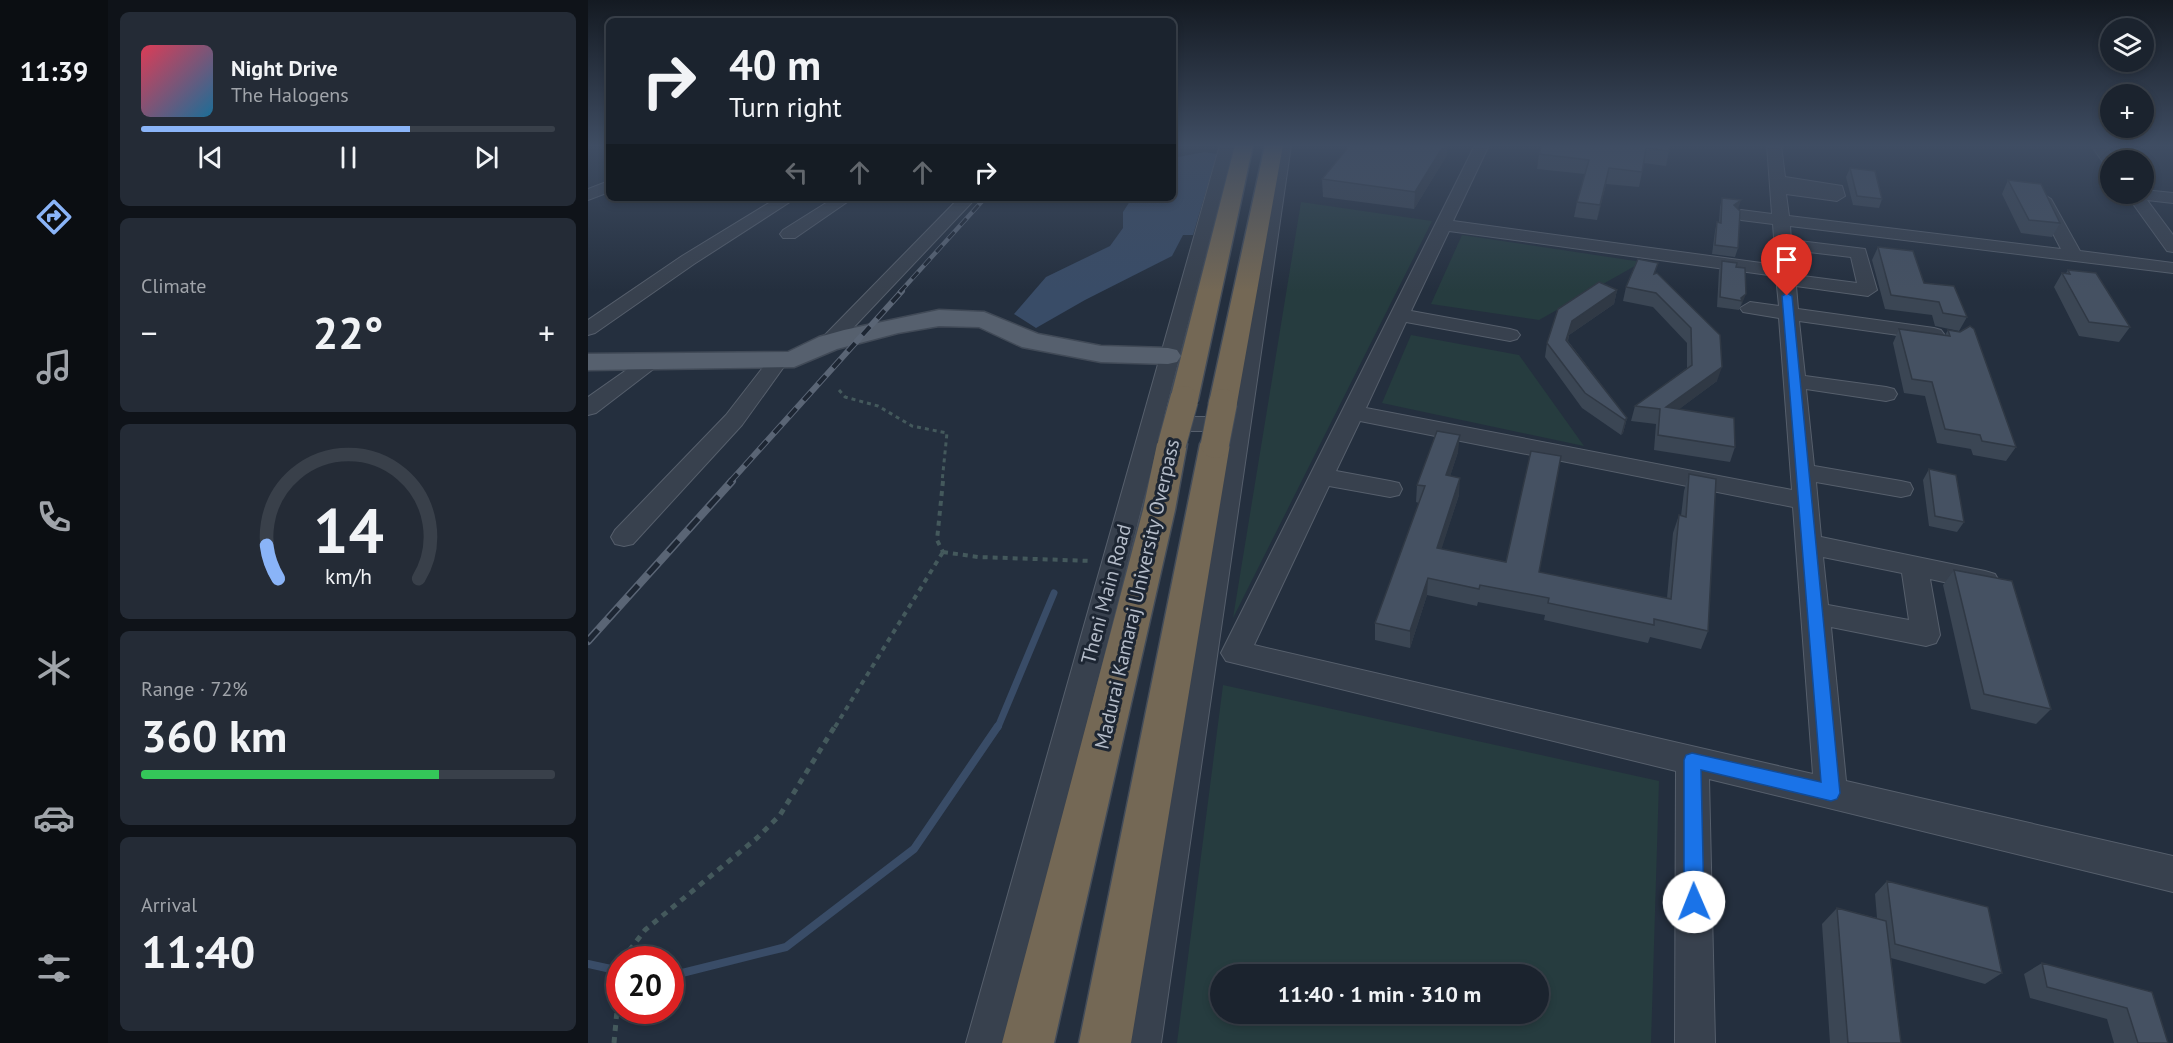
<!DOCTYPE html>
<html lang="en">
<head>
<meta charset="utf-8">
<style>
	:root { --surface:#1b232e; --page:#242b36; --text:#f1f3f6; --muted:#a0a4aa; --line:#39404a; --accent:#8ab4f8 }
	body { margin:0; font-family:"PT Sans",sans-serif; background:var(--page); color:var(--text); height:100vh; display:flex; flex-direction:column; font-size:22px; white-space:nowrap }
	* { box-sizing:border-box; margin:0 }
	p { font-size:20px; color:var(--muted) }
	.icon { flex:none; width:33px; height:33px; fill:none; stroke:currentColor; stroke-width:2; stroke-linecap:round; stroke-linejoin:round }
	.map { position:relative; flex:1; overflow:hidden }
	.sheet { display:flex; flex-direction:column; gap:12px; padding:12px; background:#0f1319; width:480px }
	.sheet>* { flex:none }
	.hud { position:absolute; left:18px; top:18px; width:570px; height:183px; border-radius:9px; box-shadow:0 3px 9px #0003,0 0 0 2px var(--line); background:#1b232e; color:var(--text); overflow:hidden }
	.tools { position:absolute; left:1512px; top:18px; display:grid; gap:12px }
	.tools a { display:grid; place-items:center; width:54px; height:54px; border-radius:50%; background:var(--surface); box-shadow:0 3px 9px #0003,0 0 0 2px var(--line); font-size:30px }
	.speed { position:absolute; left:18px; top:946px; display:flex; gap:12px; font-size:30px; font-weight:700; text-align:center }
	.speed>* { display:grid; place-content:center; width:78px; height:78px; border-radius:50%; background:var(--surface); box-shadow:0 3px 9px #0003,0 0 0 2px var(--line); line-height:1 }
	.speed .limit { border:9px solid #d22; background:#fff; color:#111 }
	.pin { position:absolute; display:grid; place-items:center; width:51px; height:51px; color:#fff; margin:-62px -26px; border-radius:50% 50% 50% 0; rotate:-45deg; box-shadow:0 0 6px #0007 }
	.pin .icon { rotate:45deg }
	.me { position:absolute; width:66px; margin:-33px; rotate:359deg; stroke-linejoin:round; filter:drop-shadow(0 0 4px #0008) }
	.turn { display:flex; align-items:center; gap:21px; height:126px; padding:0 24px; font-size:27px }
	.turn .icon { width:78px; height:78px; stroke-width:2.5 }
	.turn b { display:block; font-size:42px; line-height:51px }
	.lanes { display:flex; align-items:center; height:57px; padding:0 24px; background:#0003; justify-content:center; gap:30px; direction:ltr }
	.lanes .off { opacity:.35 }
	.big { font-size:45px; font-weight:800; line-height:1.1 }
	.sheet .card { flex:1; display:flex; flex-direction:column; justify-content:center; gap:9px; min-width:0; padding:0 21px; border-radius:9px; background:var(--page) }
	.sheet .dial { align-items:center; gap:0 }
	.dial svg { height:156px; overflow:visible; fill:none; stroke:var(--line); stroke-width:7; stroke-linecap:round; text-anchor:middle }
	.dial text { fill:var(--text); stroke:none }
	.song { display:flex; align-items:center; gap:18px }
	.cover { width:72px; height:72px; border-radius:9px; background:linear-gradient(135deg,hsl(350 70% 55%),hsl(200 70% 35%)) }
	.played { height:6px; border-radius:3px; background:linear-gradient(90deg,var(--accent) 65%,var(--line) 65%) }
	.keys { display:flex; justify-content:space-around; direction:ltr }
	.heat { display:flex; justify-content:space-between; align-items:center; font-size:33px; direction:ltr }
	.charge { height:9px; border-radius:4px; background:linear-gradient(90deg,#34c759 72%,var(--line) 0) }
	.trip { position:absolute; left:622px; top:964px; width:339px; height:60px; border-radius:30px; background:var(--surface); box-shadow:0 3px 9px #0003,0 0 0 2px var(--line); font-weight:800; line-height:60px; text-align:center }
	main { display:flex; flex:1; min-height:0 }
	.menu { display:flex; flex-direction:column; width:108px; justify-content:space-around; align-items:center; background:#0b0e12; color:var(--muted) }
	.menu .icon { width:42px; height:42px }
	.menu .active { color:var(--accent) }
	.menu b { font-size:27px; color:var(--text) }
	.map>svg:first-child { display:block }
</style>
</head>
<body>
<main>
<nav class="menu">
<b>11:39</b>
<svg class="icon active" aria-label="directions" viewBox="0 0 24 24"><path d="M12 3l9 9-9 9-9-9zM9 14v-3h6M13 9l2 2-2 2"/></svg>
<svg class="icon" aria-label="music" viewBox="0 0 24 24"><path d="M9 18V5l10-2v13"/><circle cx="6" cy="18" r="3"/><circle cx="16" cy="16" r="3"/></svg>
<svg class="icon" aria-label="phone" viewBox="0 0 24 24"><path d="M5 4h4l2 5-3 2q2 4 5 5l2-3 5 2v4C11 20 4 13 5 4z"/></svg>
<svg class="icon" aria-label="climate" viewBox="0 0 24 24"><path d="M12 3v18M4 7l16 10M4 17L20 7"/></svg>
<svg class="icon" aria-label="car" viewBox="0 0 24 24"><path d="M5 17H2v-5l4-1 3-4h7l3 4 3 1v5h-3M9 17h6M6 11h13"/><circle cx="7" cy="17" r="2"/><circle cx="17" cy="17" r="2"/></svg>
<svg class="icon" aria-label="filters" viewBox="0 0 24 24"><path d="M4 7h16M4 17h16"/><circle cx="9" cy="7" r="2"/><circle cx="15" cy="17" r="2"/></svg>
</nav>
<section class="sheet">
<div class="card">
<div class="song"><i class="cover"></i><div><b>Night Drive</b><p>The Halogens</p></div></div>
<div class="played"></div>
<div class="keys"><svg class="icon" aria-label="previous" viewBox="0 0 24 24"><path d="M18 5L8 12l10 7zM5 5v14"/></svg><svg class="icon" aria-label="pause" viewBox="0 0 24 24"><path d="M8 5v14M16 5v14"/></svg><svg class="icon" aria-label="next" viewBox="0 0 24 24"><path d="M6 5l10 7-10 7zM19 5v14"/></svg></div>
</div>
<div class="card"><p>Climate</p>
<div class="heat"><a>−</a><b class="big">22°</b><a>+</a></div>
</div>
<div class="card dial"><svg viewBox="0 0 100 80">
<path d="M14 69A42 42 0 1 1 86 69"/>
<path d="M14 69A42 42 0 0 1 8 52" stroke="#8ab4f8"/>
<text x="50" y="56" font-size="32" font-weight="700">14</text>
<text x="50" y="72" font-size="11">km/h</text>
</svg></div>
<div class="card"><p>Range · 72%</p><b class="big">360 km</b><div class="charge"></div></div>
<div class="card"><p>Arrival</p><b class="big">11:40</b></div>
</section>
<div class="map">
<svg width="1585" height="1043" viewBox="0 0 1585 1043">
	<rect width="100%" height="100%" fill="#242f3e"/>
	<path fill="#263c3f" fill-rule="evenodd" d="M 713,202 L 844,221 L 645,618 Z
		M 874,235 L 1054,262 L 951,320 L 843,304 Z
		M 823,335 L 931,355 L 996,446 L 794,403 Z
		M 635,685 L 1071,781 L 1063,1043 L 589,1043 ZM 633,975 L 951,975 L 951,1014 L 633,1014 Z"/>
	<path fill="#394c67" d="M 616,152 L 629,154 L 605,235 L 595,235 L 584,256 L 497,300 L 448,328 L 426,314 L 458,277 L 522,246 L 535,228 L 535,212 L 544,198 L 585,198 L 585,158 Z"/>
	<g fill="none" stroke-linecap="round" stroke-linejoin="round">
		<path stroke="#394c67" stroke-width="7" d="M 410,727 L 466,593"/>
		<path stroke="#394c67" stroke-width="8" d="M 0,964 L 32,971
			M 82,976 L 198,947 L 326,849 L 410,726"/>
		<g stroke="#565f6c" stroke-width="2">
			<path id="minor" d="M 632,145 L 646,145 L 576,417 L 641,417 L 689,145 L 703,145 L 573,1043 L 533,1043 L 639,431 L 573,431 L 418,1043 L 378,1043 Z
				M 887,145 L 901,145 L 865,221 L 1188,265 L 1185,224 L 1153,220 L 1145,215 L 1153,210 L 1184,214 L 1179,145 L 1193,145 L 1197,177 L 1254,186 L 1257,196 L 1249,201 L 1198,194 L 1201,216 L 1473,249 L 1447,199 L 1455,194 L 1463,199 L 1492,251 L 1585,263 L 1585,273 L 1202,226 L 1203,240 L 1277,249 L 1289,290 L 1280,296 L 1208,286 L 1210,309 L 1346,328 L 1353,330 L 1356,334 L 1353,338 L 1346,340 L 1211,321 L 1217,376 L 1298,387 L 1306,389 L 1309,394 L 1306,399 L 1298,401 L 1218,389 L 1226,466 L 1313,481 L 1322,483 L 1325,489 L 1322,495 L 1313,497 L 1228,482 L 1233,537 L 1397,571 L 1407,574 L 1411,581 L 1407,588 L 1397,591 L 1342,579 L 1352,635 L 1348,643 L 1338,646 L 1243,627 L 1258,781 L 1585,856 L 1585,892 L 1121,779 L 1127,1043 L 1087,1043 L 1088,771 L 638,661 L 633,653 ZM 861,231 L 1188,276 L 1191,306 L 1162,302 L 1152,308 L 1155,312 L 1191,318 L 1204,490 L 778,408 L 818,322 L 922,341 L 929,339 L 932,335 L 929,331 L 922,329 L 823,311 ZM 1204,250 L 1263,257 L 1269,283 L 1207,275 ZM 772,421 L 1205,507 L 1225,774 L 666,645 L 741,486 L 802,497 L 811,495 L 814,489 L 811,483 L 802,481 L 748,471 ZM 1235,557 L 1314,573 L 1321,620 L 1240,605 Z
				M 1503,145 L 1517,145 L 1528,160 L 1522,160 L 1522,166 L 1517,165 Z
				M 21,181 L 21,192 L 0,200 L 0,189 Z
				M 1556,190 L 1585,193 L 1585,203 L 1559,200 L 1585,235 L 1585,252 L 1579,251 L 1538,194 L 1556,194 Z
				M 189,198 L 208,198 L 106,264 L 7,333 L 0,335 L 0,320 L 94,256 Z
				M 246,198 L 265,198 L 207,238 L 195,238 L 192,234 L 195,230 Z
				M 371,198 L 388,198 L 247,347 L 233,347 L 230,343 L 233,339 Z
				M 190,355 L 197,357 L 200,361 L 154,425 L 45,544 L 36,546 L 27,544 L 23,537 L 27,530 L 138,415 L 183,357 Z
				M 61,357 L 68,359 L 71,363 L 68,367 L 8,413 L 0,415 L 0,397 L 54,359 Z"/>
		</g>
		<g stroke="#414a57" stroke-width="3">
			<path id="major" d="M 351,310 L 396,312 L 450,334 L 513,346 L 580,348 L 589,350 L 593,356 L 589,362 L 580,364 L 513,362 L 434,347 L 391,327 L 351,326 L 310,333 L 249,349 L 206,367 L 0,370 L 0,354 L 200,352 L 231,337 L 256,330 Z"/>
		</g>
		<g stroke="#434c59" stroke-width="3">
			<path id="highway" d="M 647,145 L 665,145 L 610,400 L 606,406 L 596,409 L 586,406 L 582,400 Z
				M 677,145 L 695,145 L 649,403 L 645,409 L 635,412 L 625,409 L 621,403 Z
				M 584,434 L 595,437 L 599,444 L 587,510 L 466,1043 L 414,1043 L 555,510 L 569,444 L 573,437 Z
				M 627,434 L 638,437 L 642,444 L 543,1043 L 491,1043 L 612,444 L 616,437 Z"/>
		</g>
		<path stroke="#44595c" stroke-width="3" stroke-dasharray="4 4" stroke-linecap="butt" d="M 251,390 L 257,397 L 290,406 L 324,426 L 359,433 L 354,482"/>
		<path stroke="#44595c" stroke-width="4" stroke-dasharray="5 5" stroke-linecap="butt" d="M 355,481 L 349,540 L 355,552
			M 355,552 L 390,557 L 504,561
			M 247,727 L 355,552"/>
		<path stroke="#44595c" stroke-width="5" stroke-dasharray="6 6" stroke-linecap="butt" d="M 34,960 L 57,930 L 169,838 L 192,815 L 247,726
			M 26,1043 L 32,978"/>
		<use href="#minor" fill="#38414e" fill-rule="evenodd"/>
		<use href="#major" fill="#56606e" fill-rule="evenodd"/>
		<use href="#highway" fill="#746855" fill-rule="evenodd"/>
		<g stroke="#5a6575" stroke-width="4.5">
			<path id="rail-far2" d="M 312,292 L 397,198"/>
		</g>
		<g stroke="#5a6575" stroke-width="6">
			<path id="rail-far1" d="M 142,482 L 314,291"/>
		</g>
		<g stroke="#5a6575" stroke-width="8">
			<path id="rail" d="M 0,641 L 144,481"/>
		</g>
		<use href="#rail-far2" stroke="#1d2633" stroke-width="3" stroke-dasharray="9" stroke-linecap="butt"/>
		<use href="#rail-far1" stroke="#1d2633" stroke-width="4" stroke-dasharray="11" stroke-linecap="butt"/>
		<use href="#rail" stroke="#1d2633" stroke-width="5" stroke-dasharray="15" stroke-linecap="butt"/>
		<g stroke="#434c59" stroke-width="30" stroke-linecap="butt">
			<path id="highway-bridge" d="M 584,444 L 596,400
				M 627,444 L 635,403"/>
		</g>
		<use href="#highway-bridge" stroke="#746855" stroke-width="28"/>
	</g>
	<path fill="#3b4654" d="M 1082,145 L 1078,166 L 1056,163 L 1051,187 L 1018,184 L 1009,220 L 986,217 L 989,202 L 997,174 L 949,169 L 951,154 Z
		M 859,155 L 826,209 L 735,197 L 734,179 Z
		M 1262,168 L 1294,199 L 1291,208 L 1265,205 L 1258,177 Z
		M 1420,180 L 1472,223 L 1464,237 L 1433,233 L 1414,194 Z
		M 1134,198 L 1150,209 L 1150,248 L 1147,257 L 1124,254 L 1127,231 L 1129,222 L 1131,222 L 1132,207 Z
		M 1290,247 L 1379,317 L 1371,331 L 1347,326 L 1344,315 L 1297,309 L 1284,260 Z
		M 1134,261 L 1148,267 L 1157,268 L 1154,304 L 1153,305 L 1151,310 L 1129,307 L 1131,270 Z
		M 1480,270 L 1542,327 L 1531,342 L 1491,336 L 1466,287 L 1474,273 L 1478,273 Z
		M 1068,273 L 1132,335 L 1129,381 L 1091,409 L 1147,447 L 1142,462 L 1066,450 L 1068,424 L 1043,421 L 1047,406 L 1099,368 L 1099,343 L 1065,307 L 1035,301 L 1038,287 Z
		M 1029,290 L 1026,304 L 981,335 L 980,341 L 1039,418 L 1035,433 L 1033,435 L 994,408 L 957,357 L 959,343 Z
		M 1311,329 L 1357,335 L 1360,330 L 1428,447 L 1418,461 L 1385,455 L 1383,449 L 1349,443 L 1337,396 L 1316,393 L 1305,343 Z
		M 870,452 L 862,476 L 871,495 L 853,549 L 951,572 L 1079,598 L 1085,533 L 1091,515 L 1093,516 L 1096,491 L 1101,474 L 1120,631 L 1113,649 L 1062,637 L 1060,643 L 956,620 L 957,615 L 890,602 L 889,606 L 839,595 L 822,648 L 787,640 L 787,623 L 831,503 L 828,502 L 829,485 Z
		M 1341,469 L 1376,522 L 1369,532 L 1341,526 L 1335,480 Z
		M 1366,570 L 1463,709 L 1448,724 L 1383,709 L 1355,585 Z
		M 1299,881 L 1414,973 L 1397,984 L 1303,958 L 1313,1043 L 1242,1043 L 1234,924 L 1249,908 L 1289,918 L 1287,894 Z
		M 1454,963 L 1564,992 L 1580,1043 L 1526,1043 L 1519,1019 L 1442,998 L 1436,974 Z"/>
	<path fill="#303945" d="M 856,145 L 859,145 L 859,155 L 826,209 L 827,192 Z
		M 1021,168 L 1018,184 L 1009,220 L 1012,205 Z
		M 1153,200 L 1150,209 L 1146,205 Z
		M 1029,290 L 1026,304 L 981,335 L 976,354 L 978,340 L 984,321 Z
		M 1158,294 L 1154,304 L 1153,305 L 1154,301 L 1153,298 Z
		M 1134,367 L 1129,381 L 1074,422 L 1078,407 Z
		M 1039,418 L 1035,433 L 1033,435 L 1037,420 Z
		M 872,435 L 870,452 L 857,492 L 858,475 Z
		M 872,478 L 871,495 L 848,566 L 849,548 Z
		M 840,578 L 839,595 L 822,648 L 822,631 Z"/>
	<path fill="#455162" stroke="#303945" stroke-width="1.5" d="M 762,145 L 856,145 L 827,192 L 734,179 Z
		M 954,145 L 1082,145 L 1081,151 L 1058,148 L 1054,172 L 1021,168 L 1012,205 L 989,202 L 1001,160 L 951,154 Z
		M 1262,168 L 1287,171 L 1294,199 L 1269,196 Z
		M 1420,180 L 1453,184 L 1472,223 L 1441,220 Z
		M 1134,198 L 1153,200 L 1146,205 L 1152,211 L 1150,248 L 1127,245 L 1129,222 L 1133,223 Z
		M 1290,247 L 1325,251 L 1336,283 L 1366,286 L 1379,317 L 1355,313 L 1351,302 L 1303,295 Z
		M 1050,259 L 1070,263 L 1066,274 L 1069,273 L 1132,335 L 1134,367 L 1078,407 L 1146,418 L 1147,447 L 1070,435 L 1072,409 L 1047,406 L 1104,365 L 1103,328 L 1068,293 L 1038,287 Z
		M 1134,261 L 1149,263 L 1148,267 L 1157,268 L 1158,294 L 1153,298 L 1154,301 L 1132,297 Z
		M 1480,270 L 1508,273 L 1542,327 L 1501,322 L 1474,273 L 1482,274 Z
		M 1011,282 L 1029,290 L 984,321 L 978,340 L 1039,418 L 1037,420 L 997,393 L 959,343 L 970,309 Z
		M 1382,326 L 1386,329 L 1428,447 L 1394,441 L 1392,435 L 1357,429 L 1344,382 L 1324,379 L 1311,329 L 1362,336 L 1360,330 L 1372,332 Z
		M 849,431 L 872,435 L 858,475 L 872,478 L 849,548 L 918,562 L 943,451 L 973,456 L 951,572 L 1083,599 L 1091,515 L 1098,517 L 1101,474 L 1128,479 L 1120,631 L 1066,619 L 1066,625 L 960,603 L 961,598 L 892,585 L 891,589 L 840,578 L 822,631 L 787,623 L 837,486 L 829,485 Z
		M 1341,469 L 1368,475 L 1376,522 L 1347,516 Z
		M 1366,570 L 1424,581 L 1463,709 L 1396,694 Z
		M 1299,881 L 1400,907 L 1414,973 L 1307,944 Z
		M 1249,908 L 1298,921 L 1313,1043 L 1260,1043 Z
		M 1454,963 L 1564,992 L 1580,1043 L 1550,1043 L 1539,1008 L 1459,987 Z"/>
	<linearGradient id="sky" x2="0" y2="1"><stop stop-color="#141a22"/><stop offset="0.5" stop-color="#3f4d63"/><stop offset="1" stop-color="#3f4d63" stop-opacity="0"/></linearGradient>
	<rect width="1585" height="291" fill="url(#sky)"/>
	<path fill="#1a73e8" stroke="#114b97" stroke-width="1.5" d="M 1199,293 L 1204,296 L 1252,793 L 1249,799 L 1243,801 L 1113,770 L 1116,902 L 1113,909 L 1106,911 L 1099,909 L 1096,902 L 1096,760 L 1098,755 L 1104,753 L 1233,782 L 1194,296 Z"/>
	<g text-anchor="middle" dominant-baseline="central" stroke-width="6" stroke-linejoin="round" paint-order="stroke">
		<g font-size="20" fill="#b4bcc9" stroke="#1d2633">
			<text transform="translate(518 594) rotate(-75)">Theni Main Road</text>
			<text transform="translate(549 594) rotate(-77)">Madurai Kamaraj University Overpass</text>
		</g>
	</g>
</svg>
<div class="tools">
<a><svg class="icon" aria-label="layers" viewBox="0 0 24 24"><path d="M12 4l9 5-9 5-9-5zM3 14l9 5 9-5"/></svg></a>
<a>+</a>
<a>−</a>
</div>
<div class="speed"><div class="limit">20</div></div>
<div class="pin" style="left:1199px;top:296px;background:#d93025"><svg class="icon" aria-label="arrive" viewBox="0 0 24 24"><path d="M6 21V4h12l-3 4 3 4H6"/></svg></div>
<svg class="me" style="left:1106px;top:902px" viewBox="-20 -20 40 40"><circle r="19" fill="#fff"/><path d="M0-13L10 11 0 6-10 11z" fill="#1a73e8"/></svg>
<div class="trip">11:40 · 1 min · 310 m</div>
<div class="hud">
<div class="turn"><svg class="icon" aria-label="right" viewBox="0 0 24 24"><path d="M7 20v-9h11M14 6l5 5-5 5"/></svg><div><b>40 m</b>Turn right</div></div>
<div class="lanes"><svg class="icon off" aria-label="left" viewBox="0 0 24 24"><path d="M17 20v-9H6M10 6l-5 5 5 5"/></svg><svg class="icon off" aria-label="ahead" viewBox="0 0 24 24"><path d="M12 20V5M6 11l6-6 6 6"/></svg><svg class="icon off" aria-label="ahead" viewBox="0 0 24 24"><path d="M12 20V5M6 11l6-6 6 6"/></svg><svg class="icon" aria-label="right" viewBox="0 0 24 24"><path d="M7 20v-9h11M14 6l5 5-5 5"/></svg></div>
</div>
</div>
</main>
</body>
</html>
